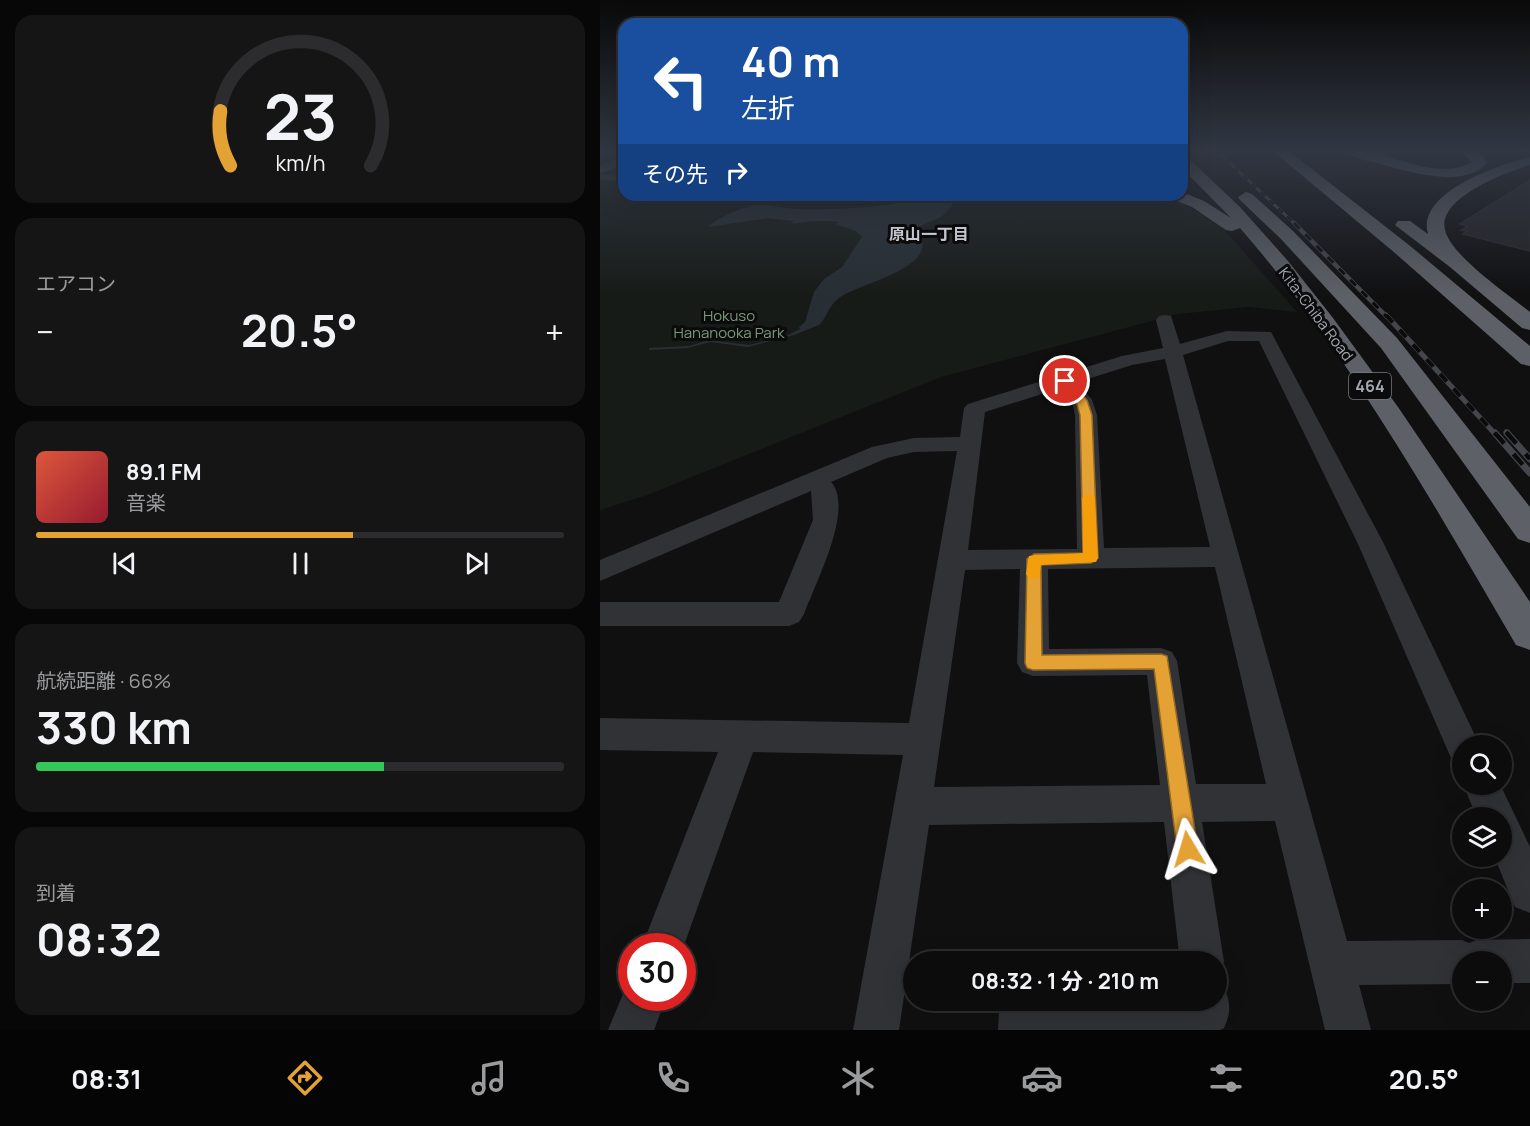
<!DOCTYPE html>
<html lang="ja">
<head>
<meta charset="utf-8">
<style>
	:root { --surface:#0c0c0d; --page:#151516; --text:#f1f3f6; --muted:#9a9b9d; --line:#2c2c2e; --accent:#e4a235 }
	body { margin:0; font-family:Manrope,"Noto Sans JP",sans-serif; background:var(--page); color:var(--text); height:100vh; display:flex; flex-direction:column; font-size:22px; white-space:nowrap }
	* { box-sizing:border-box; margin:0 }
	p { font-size:20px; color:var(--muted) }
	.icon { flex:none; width:33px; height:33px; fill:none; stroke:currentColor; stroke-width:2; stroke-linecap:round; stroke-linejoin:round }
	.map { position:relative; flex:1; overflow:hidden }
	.panel { display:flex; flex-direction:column; gap:15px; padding:15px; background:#070707; width:600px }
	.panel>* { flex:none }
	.hud { position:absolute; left:18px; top:18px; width:570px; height:183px; border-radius:18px; box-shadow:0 6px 24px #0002,0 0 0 2px var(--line); background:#1a4fa0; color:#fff; overflow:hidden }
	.buttons { position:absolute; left:852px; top:735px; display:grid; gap:12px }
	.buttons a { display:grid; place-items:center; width:60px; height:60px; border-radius:50%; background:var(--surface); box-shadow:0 6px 24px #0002,0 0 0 2px var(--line); font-size:30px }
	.speed { position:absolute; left:18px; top:933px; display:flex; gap:12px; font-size:30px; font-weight:700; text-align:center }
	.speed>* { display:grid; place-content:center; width:78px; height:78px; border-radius:50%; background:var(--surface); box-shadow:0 6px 24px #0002,0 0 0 2px var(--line); line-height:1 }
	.speed .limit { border:9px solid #d22; background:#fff; color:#111 }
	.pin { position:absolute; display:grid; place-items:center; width:51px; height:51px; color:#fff; margin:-26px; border:3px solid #fff; border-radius:50%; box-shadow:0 2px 6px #0007 }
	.me { position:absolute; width:66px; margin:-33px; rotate:353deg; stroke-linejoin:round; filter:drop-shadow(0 0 4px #0008) }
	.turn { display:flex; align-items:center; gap:21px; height:126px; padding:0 24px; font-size:27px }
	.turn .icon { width:78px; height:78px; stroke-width:2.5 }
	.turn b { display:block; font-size:42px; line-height:51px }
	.then { display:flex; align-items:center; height:57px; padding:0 24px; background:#0003; gap:12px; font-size:22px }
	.big { font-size:45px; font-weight:700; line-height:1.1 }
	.panel .card { flex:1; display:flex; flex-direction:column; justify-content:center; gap:9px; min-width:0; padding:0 21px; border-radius:18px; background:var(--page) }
	.panel .dial { align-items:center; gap:0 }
	.dial svg { height:156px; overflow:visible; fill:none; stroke:var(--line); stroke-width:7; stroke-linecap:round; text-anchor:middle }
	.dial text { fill:var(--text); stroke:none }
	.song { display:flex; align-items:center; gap:18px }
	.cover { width:72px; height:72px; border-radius:9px; background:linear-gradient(135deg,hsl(10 70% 55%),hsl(350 70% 35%)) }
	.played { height:6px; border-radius:3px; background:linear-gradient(90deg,var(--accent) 60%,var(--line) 60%) }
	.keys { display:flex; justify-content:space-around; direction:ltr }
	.heat { display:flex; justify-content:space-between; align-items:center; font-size:33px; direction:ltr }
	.charge { height:9px; border-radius:4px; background:linear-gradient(90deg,#34c759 66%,var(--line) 0) }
	.trip { position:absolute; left:303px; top:951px; width:324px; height:60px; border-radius:30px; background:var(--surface); box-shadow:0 6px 24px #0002,0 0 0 2px var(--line); font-weight:700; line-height:60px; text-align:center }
	.tab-bar { display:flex; height:96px; justify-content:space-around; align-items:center; background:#050505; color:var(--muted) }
	.tab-bar .icon { width:42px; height:42px }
	.tab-bar .active { color:var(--accent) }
	.tab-bar b { font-size:27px; color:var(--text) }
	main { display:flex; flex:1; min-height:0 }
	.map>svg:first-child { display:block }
</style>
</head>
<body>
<main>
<section class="panel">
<div class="card dial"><svg viewBox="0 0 100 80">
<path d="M14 69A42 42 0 1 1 86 69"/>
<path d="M14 69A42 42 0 0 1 9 41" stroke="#e4a235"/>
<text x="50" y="56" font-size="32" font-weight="700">23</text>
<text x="50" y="72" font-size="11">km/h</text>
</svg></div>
<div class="card"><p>エアコン</p>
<div class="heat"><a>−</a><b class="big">20.5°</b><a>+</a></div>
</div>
<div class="card">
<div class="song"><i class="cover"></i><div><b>89.1 FM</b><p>音楽</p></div></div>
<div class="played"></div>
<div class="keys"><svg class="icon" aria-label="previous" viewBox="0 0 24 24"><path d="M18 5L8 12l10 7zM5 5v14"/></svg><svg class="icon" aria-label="pause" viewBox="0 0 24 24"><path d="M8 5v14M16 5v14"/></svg><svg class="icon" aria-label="next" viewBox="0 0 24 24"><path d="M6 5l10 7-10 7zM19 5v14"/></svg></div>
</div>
<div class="card"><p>航続距離 · 66%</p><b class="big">330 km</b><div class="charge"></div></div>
<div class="card"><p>到着</p><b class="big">08:32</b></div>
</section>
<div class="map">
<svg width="930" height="1030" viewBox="0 0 930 1030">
	<rect width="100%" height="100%" fill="#101011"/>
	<path fill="#171b17" d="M 24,168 L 24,195 L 563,195 L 585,204 L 620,225 L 697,312 L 648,307 L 578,314 L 341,377 L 47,495 L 0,510 L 0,178 Z"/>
	<path fill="#272f34" d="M 338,195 L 348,195 L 353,205 L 341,217 L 320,226 C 321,233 324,241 322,249 C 317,271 260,285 242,296 C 227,306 229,315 219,325 L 194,335 L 148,347 L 110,342 L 88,348 L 49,350 L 49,348 L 89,346 L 109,340 L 149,345 L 186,336 L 200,329 L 199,327 L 205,322 L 214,292 L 224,279 L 242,267 L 262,237 L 256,231 L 235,224 L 239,222 C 227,220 205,221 194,224 L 192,223 L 193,221 L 167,218 L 109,227 C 113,219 148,205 158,205 C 172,205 186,209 200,209 C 246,210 293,207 338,195 Z"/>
	<path fill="#232325" stroke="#2a2a2d" stroke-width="1.5" d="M 930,180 L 930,251 L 863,234 L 867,231 L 861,230 L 868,226 L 860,224 Z"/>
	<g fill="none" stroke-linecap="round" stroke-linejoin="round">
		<path fill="#313236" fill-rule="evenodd" d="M 0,174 L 24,175 L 24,181 L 0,180 Z
			M 565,315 L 571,316 L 580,344 L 627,331 L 671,332 L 784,544 L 880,746 L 862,746 L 862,762 L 851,758 L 758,544 L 659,341 L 628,341 L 583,355 L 747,941 L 862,940 L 869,943 L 876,940 L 930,939 L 930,983 L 902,983 L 902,962 L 862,962 L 862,984 L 759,985 L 771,1030 L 725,1030 L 675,821 L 602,822 L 624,962 L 616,978 L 616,962 L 580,962 L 564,822 L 329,825 L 299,1030 L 253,1030 L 303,755 L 153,752 L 82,951 L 82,946 L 42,946 L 118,752 L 0,750 L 0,718 L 309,723 L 357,451 L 314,452 L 287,458 L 231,482 C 255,508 215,584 204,614 L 199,622 L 189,626 L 0,626 L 0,602 L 179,602 L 213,520 L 211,491 L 0,581 L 0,560 L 272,447 L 314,438 L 360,437 L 364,408 L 368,404 L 522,356 L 563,348 L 556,320 L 559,316 ZM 565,359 L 610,547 L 504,548 L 497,415 L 492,400 L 478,382 L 532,365 ZM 461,388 L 472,401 L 475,415 L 477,549 L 368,550 L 385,412 ZM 615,567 L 666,784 L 596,784 L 577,661 L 572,652 L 561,648 L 449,649 L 448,569 ZM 420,569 L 417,663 L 422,672 L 433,676 L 547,675 L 560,785 L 334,787 L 365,570 Z
			M 863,784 L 900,784 L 930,847 L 930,913 L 915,907 L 894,856 L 902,856 L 902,818 L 877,818 Z
			M 32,980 L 32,998 L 66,998 L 54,1030 L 8,1030 L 28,982 Z
			M 616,981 L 623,984 C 630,1002 632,1010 624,1028 L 620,1030 L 398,1030 L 399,1012 L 404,1000 L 616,1000 Z"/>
		<path fill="#3f4146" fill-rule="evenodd" d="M 24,156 L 24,165 L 0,174 L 0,165 Z"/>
		<path fill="#5d6066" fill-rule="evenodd" d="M 673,151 L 689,151 L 809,245 L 930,346 L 930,366 L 921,364 L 795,253 Z
			M 746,151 C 754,151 763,150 770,152 C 801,158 842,180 872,162 L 861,151 C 874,151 882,150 887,163 C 865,189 809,172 781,164 C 770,161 754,159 746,151 Z
			M 582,156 L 587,157 L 640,207 L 688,261 L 733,318 L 798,407 L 930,602 L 930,650 L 916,645 C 833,503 748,352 640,228 L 632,231 L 626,230 L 592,207 L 569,198 L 567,195 L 582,195 L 582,192 L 604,201 L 631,218 L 582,168 Z
			M 930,157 L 930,165 C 906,172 837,198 845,230 C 851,256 908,294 930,312 L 930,330 L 922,328 L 850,267 L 795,225 L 798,221 L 810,221 L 828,234 C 816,192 901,164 930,157 Z
			M 646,192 L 652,194 L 693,231 L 797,338 L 930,507 L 930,543 L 918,539 L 781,348 L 681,239 L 640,200 L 638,197 Z"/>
		<g stroke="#44464b" stroke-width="3">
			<path id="rail-far3" d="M 617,151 L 695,224"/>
		</g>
		<g stroke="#44464b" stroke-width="4.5">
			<path id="rail-far2" d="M 694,223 L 787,317"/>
		</g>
		<g stroke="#44464b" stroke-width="5">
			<path id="rail-far1" d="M 786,315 L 896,435
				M 906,432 L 909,435"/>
		</g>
		<g stroke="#44464b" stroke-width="7">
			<path id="rail" d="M 895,433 L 930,473
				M 907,433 L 930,459"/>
		</g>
		<use href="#rail-far3" stroke="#0b0b0c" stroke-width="2" stroke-dasharray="6" stroke-linecap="butt"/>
		<use href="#rail-far2" stroke="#0b0b0c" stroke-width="3" stroke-dasharray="8" stroke-linecap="butt"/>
		<use href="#rail-far1" stroke="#0b0b0c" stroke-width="4" stroke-dasharray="10" stroke-linecap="butt"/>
		<use href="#rail" stroke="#0b0b0c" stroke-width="4.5" stroke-dasharray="14" stroke-linecap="butt"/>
	</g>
	<linearGradient id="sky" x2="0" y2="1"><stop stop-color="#090909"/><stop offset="0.51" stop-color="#313743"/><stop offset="1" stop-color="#313743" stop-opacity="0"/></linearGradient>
	<rect width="930" height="296" fill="url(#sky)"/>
	<path fill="#e4a235" stroke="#946922" stroke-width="1.5" d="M 465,377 L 469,378 L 487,400 L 492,415 L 498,558 L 491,563 L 441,565 L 442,655 L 561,654 L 567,656 L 598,849 L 595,856 L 588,859 L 580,856 L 577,849 L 554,669 L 433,670 L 427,668 L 425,663 L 427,559 L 434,554 L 483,553 L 480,415 L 476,401 L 460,381 Z"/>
	<path fill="#f59e0b" d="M 489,493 L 495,498 L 498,558 L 496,562 L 441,565 L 439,578 L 429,578 L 426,574 L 429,556 L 483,553 L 482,498 Z"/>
	<g text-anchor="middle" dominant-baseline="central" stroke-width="6" stroke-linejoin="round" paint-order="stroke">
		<g font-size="15" fill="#a2a7b1" stroke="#0b0b0c">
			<text transform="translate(716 314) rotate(53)">Kita-Chiba Road</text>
		</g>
		<g font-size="15" fill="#7a9b7b" stroke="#0b0b0c">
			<text x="129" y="315">Hokuso<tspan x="129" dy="17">Hananooka Park</tspan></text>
		</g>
		<g font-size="16" font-weight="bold" fill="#c3c6cd" stroke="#0b0b0c">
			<text x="329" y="234">原山一丁目</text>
		</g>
		<rect fill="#0b0b0c" stroke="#757880" stroke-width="1.5" x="749" y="373" width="42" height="26" rx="4.5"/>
		<g font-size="16" font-weight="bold" fill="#a2a7b1">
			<text x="770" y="386">464</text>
		</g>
	</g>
</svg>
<div class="buttons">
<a><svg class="icon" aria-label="search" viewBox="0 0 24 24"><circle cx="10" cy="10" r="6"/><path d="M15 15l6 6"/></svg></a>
<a><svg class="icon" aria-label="layers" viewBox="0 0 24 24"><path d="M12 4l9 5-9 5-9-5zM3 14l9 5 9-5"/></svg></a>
<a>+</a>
<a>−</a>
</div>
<div class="speed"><div class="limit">30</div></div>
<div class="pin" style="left:465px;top:381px;background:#d93025"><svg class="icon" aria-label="arrive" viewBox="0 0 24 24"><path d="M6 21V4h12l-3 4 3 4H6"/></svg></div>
<svg class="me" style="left:588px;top:849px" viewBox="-20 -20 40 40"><path d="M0-17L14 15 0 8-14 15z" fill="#e4a235" stroke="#fff" stroke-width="4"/></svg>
<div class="trip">08:32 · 1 分 · 210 m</div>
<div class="hud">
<div class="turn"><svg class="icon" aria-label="left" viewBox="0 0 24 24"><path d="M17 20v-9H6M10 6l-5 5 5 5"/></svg><div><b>40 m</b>左折</div></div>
<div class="then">その先<svg class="icon" aria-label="right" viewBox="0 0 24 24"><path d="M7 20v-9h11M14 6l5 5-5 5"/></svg></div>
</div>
</div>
</main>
<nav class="tab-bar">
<b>08:31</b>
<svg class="icon active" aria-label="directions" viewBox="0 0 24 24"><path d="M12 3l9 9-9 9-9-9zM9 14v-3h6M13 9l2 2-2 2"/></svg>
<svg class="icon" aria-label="music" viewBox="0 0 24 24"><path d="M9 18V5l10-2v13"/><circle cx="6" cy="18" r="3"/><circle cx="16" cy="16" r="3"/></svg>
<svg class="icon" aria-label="phone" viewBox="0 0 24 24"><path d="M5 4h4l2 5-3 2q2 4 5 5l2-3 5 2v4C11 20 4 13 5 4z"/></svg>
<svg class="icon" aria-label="climate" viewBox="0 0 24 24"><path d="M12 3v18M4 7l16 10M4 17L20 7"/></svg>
<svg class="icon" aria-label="car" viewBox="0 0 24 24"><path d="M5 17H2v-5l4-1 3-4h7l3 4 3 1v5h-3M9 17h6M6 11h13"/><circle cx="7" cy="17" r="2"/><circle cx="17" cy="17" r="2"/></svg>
<svg class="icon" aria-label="filters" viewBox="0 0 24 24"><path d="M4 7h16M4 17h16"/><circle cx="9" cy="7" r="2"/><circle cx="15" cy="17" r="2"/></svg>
<b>20.5°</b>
</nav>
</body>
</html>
